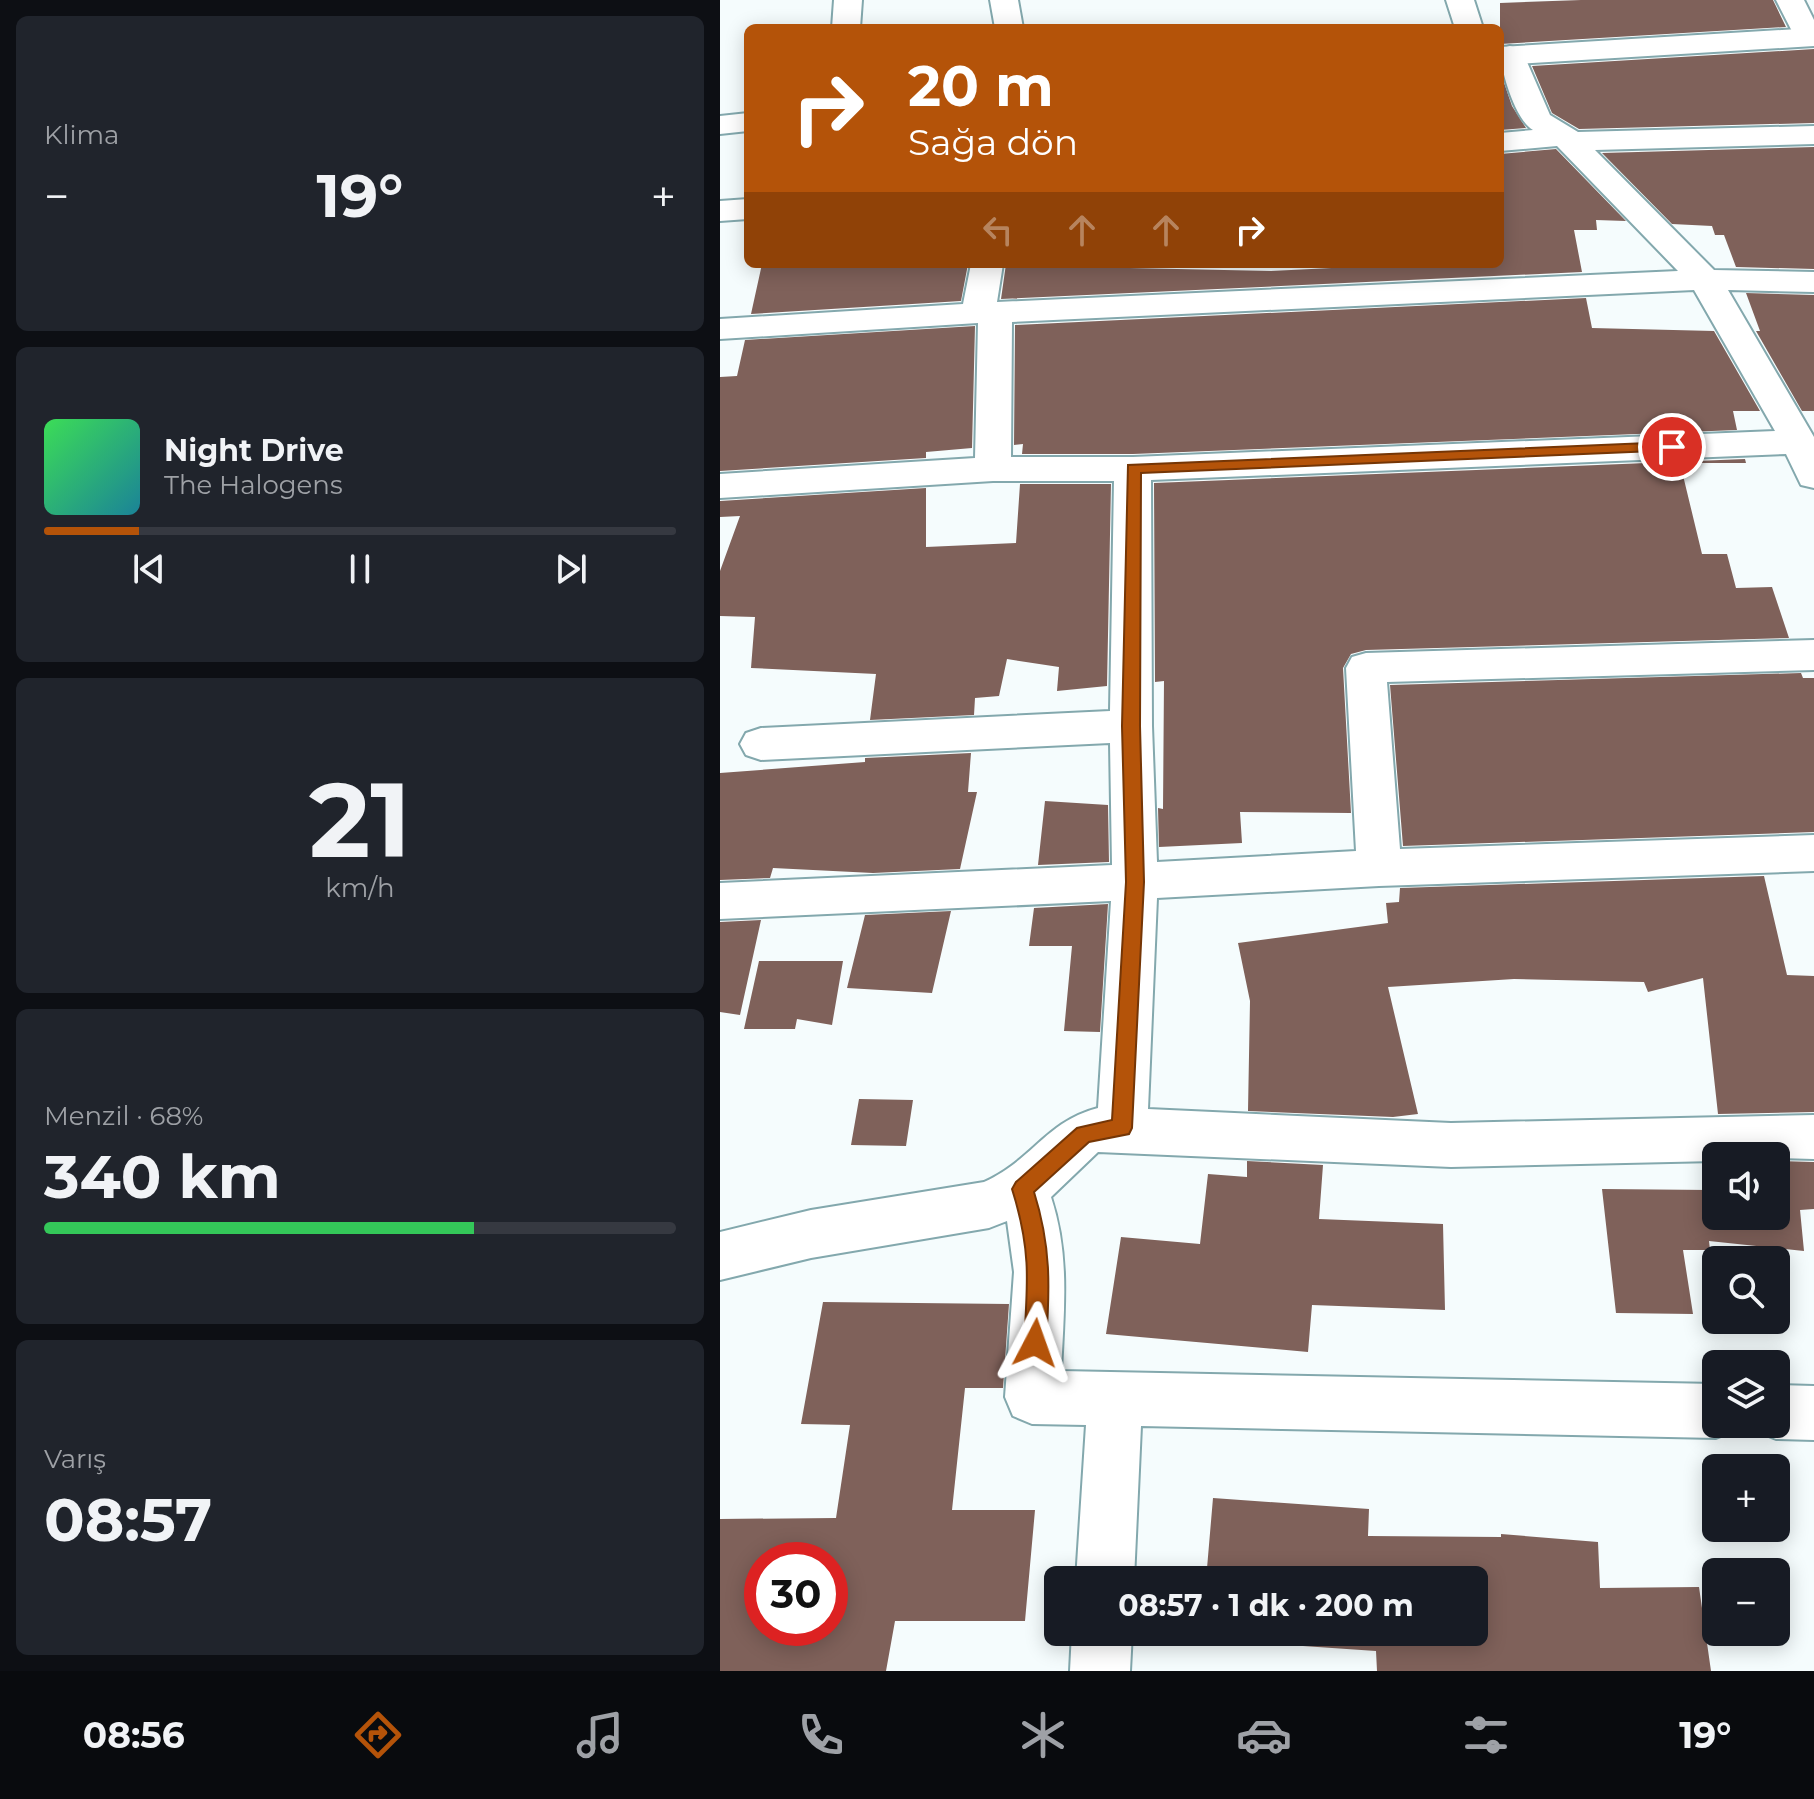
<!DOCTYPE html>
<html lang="tr">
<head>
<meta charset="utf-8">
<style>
	:root { --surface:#171b24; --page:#20242c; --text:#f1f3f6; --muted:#9ea1a6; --line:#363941; --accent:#b45309 }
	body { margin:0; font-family:Montserrat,sans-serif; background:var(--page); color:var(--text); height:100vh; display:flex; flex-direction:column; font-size:30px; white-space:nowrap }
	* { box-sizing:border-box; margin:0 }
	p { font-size:26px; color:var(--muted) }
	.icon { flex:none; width:44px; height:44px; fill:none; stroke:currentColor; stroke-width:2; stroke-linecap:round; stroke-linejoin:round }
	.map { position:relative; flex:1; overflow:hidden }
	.side { display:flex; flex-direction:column; gap:16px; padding:16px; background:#0d0f14; width:720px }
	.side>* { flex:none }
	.banner { position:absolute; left:24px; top:24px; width:760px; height:244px; border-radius:12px; box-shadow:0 4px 20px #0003; background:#b45309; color:#fff; overflow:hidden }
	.fabs { position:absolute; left:982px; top:1142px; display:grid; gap:16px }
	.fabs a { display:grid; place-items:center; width:88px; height:88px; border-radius:12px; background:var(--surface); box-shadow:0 4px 20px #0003; font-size:40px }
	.speed { position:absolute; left:24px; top:1542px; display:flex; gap:16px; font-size:40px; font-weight:700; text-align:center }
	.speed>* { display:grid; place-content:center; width:104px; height:104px; border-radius:50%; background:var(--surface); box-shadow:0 4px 20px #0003; line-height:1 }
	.speed .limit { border:12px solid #d22; background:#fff; color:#111 }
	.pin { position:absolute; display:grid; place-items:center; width:68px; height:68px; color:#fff; margin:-34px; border:4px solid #fff; border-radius:50%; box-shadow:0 2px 8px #0007 }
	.me { position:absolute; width:88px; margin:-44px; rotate:4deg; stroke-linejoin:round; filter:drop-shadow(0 0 6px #0008) }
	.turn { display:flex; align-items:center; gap:28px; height:168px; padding:0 32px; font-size:36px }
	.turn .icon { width:104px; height:104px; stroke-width:2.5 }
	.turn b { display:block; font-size:56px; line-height:68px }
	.lanes { display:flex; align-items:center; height:76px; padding:0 32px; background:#0003; justify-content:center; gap:40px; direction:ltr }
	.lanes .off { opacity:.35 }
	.big { font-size:60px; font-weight:700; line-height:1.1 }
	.side .card { flex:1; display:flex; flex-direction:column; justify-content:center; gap:12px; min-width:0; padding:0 28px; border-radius:12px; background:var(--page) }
	.side .dial { align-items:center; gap:0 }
	.dial b { font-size:104px; line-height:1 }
	.song { display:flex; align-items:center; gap:24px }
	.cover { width:96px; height:96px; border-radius:12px; background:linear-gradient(135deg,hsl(130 70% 55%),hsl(190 70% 35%)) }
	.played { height:8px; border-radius:4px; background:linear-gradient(90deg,var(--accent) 15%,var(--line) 15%) }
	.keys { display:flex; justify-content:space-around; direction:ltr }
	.heat { display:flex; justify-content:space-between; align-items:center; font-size:44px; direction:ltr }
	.charge { height:12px; border-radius:6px; background:linear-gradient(90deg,#34c759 68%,var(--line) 0) }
	.trip { position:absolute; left:324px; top:1566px; width:444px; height:80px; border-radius:12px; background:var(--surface); box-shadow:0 4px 20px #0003; font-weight:700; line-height:80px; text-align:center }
	.dock { display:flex; height:128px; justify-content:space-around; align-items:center; background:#090b0e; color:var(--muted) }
	.dock .icon { width:56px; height:56px }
	.dock .active { color:var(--accent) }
	.dock b { font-size:36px; color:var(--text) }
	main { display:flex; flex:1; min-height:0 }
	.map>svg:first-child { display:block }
</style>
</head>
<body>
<main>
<section class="side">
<div class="card"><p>Klima</p>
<div class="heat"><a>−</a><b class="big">19°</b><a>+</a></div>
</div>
<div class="card">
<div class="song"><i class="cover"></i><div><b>Night Drive</b><p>The Halogens</p></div></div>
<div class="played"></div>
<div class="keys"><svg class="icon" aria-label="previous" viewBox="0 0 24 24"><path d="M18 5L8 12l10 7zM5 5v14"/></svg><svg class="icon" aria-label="pause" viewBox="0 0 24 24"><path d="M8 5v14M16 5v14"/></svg><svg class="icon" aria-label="next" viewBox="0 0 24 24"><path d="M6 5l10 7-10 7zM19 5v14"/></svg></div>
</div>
<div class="card dial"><b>21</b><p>km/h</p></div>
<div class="card"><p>Menzil · 68%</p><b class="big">340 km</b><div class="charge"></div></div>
<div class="card"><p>Varış</p><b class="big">08:57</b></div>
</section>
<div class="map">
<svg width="1094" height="1671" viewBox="0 0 1094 1671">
	<rect width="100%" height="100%" fill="#f5fcfd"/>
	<path fill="#7f615a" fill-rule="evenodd" d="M 861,0 L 1053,0 L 1066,27 L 780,44 L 780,3 Z
		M 1094,49 L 1094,123 L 859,129 L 832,113 L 812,66 Z
		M 780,71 L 792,106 L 806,128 L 780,130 Z
		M 1094,147 L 1094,269 L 1016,267 L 1004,235 L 995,235 L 992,226 L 952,224 L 882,153 Z
		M 836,149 L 906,221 L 876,220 L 877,230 L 854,230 L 862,272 L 281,299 L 286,264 L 410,264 L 410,268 L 551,271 L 692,264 L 780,264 L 780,154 Z
		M 42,264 L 248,264 L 241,301 L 31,314 Z
		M 1026,293 L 1094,295 L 1094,411 L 1082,411 L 1036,331 L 1040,331 Z
		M 866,298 L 872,328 L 994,331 L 1040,411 L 1013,411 L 1017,430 L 413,454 L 302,454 L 303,444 L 294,445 L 295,325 Z
		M 255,326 L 252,448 L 206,452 L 206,458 L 0,471 L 0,377 L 17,376 L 25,340 Z
		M 1025,459 L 1026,463 L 960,463 L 982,554 L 1007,554 L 1016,588 L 1052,587 L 1069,638 L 646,650 L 631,654 L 623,668 L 631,813 L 520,812 L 522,843 L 439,847 L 438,808 L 443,809 L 444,681 L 435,682 L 434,483 Z
		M 300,484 L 391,484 L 387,686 L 337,691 L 339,667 L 287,659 L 279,696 L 255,698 L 254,715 L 150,720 L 156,674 L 31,668 L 35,617 L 0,616 L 0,571 L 20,516 L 0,517 L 0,501 L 206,488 L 206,547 L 296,543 Z
		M 1081,673 L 1083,678 L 1094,678 L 1094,832 L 683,846 L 670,685 Z
		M 251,753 L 248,792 L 257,792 L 240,869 L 153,873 L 53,868 L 50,878 L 0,880 L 0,773 L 145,762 L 145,758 Z
		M 325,801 L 388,805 L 389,862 L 318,865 Z
		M 1044,876 L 1067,975 L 1094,976 L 1094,1112 L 998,1114 L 983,978 L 928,992 L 924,982 L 794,979 L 668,987 L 698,1114 L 673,1117 L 528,1111 L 530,1001 L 518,943 L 668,923 L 666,903 L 679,902 L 680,888 Z
		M 388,904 L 380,1032 L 344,1031 L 352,946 L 309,946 L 314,908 Z
		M 231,911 L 212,993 L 127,988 L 145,915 Z
		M 41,920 L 20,1015 L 0,1012 L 0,922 Z
		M 39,961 L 123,961 L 112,1025 L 77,1019 L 75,1029 L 24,1029 Z
		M 139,1099 L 193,1100 L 186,1146 L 131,1145 Z
		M 527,1161 L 603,1165 L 599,1219 L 723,1224 L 725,1310 L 592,1305 L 588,1352 L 386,1334 L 401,1237 L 480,1244 L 488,1174 L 527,1177 Z
		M 1056,1161 L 1094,1162 L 1094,1209 L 1080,1210 L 1084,1251 L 989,1241 L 990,1250 L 963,1250 L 973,1314 L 896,1313 L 882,1189 L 989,1190 L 988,1183 L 996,1184 L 996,1216 L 1056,1216 Z
		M 103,1302 L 289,1304 L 283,1388 L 245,1388 L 232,1510 L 315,1510 L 305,1621 L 175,1621 L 166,1671 L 0,1671 L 0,1519 L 116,1518 L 130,1425 L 81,1424 ZM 42,1560 L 110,1560 L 110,1628 L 42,1628 Z
		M 493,1498 L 649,1509 L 648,1536 L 781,1537 L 781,1534 L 878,1542 L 880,1588 L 979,1587 L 991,1671 L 657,1671 L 656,1651 L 481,1639 L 481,1632 L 754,1632 L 754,1580 L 486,1580 Z"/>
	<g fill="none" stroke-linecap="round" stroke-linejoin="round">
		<g stroke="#83a8ad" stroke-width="4">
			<path id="minor" d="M 114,0 L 142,0 L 140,28 L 112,28 Z
				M 270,0 L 298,0 L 303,28 L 275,28 Z
				M 726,0 L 754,0 L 763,28 L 735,28 Z
				M 1056,0 L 1084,0 L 1094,20 L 1094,44 L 1078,43 Z
				M 790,46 L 800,49 L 804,55 L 830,115 L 858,132 L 1094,126 L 1094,144 L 875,150 L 994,270 L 1094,272 L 1094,292 L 1008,290 L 1094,437 L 1094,488 L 1081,485 L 1066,454 L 431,480 L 432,726 L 437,862 L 636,851 L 626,668 L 632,657 L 646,653 L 1094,640 L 1094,670 L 667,682 L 680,849 L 1094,835 L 1094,871 L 659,886 L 437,898 L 428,1109 L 731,1123 L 1094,1115 L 1094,1159 L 996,1156 L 996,1161 L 731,1167 L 378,1152 L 331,1197 C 350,1255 344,1310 341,1371 L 996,1384 L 996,1424 L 1018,1424 L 1016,1430 L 996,1438 L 421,1426 L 414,1580 L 356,1580 L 366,1425 L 312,1424 L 293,1416 L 285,1397 L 294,1272 L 287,1221 L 269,1228 L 91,1258 L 0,1280 L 0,1232 L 91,1210 L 264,1182 C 313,1160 325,1122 378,1108 L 391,901 L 0,919 L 0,883 L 392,865 L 390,743 L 41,760 L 26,755 L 20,744 L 26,733 L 41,728 L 390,711 L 394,481 L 273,481 L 0,498 L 0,474 L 255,458 L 258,323 L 0,339 L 0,319 L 243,304 L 251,264 L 283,264 L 277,302 L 958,271 L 837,146 L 780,151 L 780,133 L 813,130 C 795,120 780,69 780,49 ZM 974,290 L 1055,431 L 413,457 L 291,457 L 292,322 Z
				M 28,199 L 28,219 L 0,221 L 0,201 Z
				M 1056,1385 L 1094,1386 L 1094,1440 L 1056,1439 L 1036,1431 L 1033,1424 L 1056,1424 Z
				M 352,1632 L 412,1632 L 410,1671 L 350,1671 Z"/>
		</g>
		<g stroke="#83a8ad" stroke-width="4">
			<path id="secondary" d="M 1094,28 L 1094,46 L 780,65 L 780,47 Z
				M 28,113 L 28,131 L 0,134 L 0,116 Z"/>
		</g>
		<use href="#minor" fill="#fff" fill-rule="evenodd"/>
		<use href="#secondary" fill="#fff" fill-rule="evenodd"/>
	</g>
	<path fill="#b45309" stroke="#753606" stroke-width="2" d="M 952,442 L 960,447 L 958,450 L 421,473 L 420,726 L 424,882 L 412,1128 L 409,1134 L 369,1142 L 314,1192 C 331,1246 330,1287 326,1343 L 323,1350 L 315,1353 L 307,1350 L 304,1343 C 308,1281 311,1249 292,1189 L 296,1182 L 357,1128 L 392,1120 L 406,882 L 402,726 L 408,465 Z"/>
</svg>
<div class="fabs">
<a><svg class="icon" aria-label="sound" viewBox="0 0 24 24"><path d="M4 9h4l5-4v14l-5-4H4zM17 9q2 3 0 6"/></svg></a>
<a><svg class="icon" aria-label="search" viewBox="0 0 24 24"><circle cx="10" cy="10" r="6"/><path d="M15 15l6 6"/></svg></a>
<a><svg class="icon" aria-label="layers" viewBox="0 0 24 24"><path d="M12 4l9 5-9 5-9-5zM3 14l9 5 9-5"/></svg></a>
<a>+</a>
<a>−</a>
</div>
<div class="speed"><div class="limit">30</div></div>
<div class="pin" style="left:952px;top:447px;background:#d93025"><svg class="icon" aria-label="arrive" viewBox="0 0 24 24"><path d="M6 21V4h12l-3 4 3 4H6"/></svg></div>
<svg class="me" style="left:315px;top:1343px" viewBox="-20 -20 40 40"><path d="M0-17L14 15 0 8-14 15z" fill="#b45309" stroke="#fff" stroke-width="4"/></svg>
<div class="trip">08:57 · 1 dk · 200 m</div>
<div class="banner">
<div class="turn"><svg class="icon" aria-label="right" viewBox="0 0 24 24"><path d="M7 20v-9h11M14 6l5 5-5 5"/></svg><div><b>20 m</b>Sağa dön</div></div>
<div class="lanes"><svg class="icon off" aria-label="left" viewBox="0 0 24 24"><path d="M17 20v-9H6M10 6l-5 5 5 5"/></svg><svg class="icon off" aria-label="ahead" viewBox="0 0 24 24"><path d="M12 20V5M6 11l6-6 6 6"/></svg><svg class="icon off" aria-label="ahead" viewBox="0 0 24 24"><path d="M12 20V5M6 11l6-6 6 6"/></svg><svg class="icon" aria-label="right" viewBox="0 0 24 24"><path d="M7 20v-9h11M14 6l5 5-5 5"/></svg></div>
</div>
</div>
</main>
<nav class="dock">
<b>08:56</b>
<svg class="icon active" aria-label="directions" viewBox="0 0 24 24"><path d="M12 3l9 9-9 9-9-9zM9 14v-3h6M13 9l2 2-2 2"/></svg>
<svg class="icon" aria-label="music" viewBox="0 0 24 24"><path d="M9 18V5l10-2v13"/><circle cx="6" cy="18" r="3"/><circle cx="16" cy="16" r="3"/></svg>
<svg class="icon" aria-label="phone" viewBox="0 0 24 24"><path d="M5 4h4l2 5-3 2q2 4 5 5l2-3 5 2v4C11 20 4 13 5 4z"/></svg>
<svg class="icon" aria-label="climate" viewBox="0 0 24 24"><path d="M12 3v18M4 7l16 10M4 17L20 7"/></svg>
<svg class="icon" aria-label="car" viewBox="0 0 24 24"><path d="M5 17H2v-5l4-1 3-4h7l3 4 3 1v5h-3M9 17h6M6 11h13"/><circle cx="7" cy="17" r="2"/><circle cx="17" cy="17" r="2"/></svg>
<svg class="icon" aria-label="filters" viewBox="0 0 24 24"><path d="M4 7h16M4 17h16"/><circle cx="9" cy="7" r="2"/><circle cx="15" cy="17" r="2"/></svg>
<b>19°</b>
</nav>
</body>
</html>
